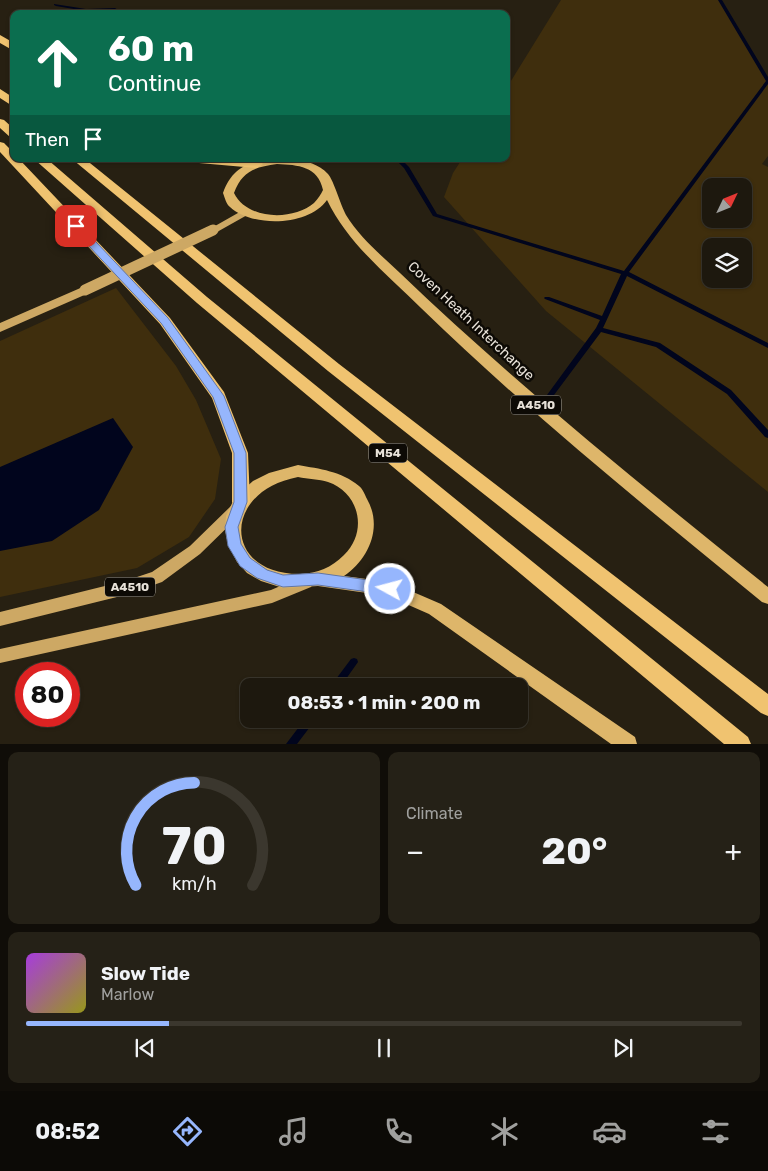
<!DOCTYPE html>
<html lang="en">
<head>
<meta charset="utf-8">
<style>
	:root { --surface:#1d180e; --page:#252117; --text:#f1f3f6; --muted:#a0a09e; --line:#3b372e; --accent:#96b6fd }
	body { margin:0; font-family:Rubik,sans-serif; background:var(--page); color:var(--text); height:100vh; display:flex; flex-direction:column; font-size:19px; white-space:nowrap }
	* { box-sizing:border-box; margin:0 }
	p { font-size:16px; color:var(--muted) }
	.icon { flex:none; width:28px; height:28px; fill:none; stroke:currentColor; stroke-width:2; stroke-linecap:round; stroke-linejoin:round }
	.map { position:relative; height:744px; overflow:hidden }
	.side { display:flex; flex-direction:column; gap:8px; padding:8px; background:#100d08; flex:1 }
	.side>* { flex:none }
	.banner { position:absolute; left:10px; top:10px; width:500px; height:152px; border-radius:10px; box-shadow:0 1px 4px #0004,0 0 0 1px var(--line); background:#0b6e4f; color:#fff; overflow:hidden }
	.needle { width:32px; rotate:47deg }
	.buttons { position:absolute; left:702px; top:178px; display:grid; gap:10px }
	.buttons a { display:grid; place-items:center; width:50px; height:50px; border-radius:10px; background:var(--surface); box-shadow:0 1px 4px #0004,0 0 0 1px var(--line); font-size:25px }
	.speed { position:absolute; left:15px; top:662px; display:flex; gap:10px; font-size:25px; font-weight:700; text-align:center }
	.speed>* { display:grid; place-content:center; width:65px; height:65px; border-radius:50%; background:var(--surface); box-shadow:0 1px 4px #0004,0 0 0 1px var(--line); line-height:1 }
	.speed .limit { border:8px solid #d22; background:#fff; color:#111 }
	.pin { position:absolute; display:grid; place-items:center; width:42px; height:42px; color:#fff; margin:-21px; border-radius:10px; box-shadow:0 2px 8px #0006 }
	.me { position:absolute; width:55px; margin:-28px; rotate:277deg; stroke-linejoin:round; filter:drop-shadow(0 0 4px #0008) }
	.turn { display:flex; align-items:center; gap:18px; height:105px; padding:0 15px; font-size:22px }
	.turn .icon { width:65px; height:65px; stroke-width:2.5 }
	.turn b { display:block; font-size:35px; line-height:42px }
	.then { display:flex; align-items:center; height:48px; padding:0 15px; background:#0003; gap:10px; font-size:19px }
	.big { font-size:38px; font-weight:700; line-height:1.1 }
	.side .tile { flex:1; display:flex; flex-direction:column; justify-content:center; gap:8px; min-width:0; padding:0 18px; border-radius:10px; background:var(--page) }
	.side .dial { align-items:center; gap:0 }
	.dial svg { height:130px; overflow:visible; fill:none; stroke:var(--line); stroke-width:7; stroke-linecap:round; text-anchor:middle }
	.dial text { fill:var(--text); stroke:none }
	.song { display:flex; align-items:center; gap:15px }
	.cover { width:60px; height:60px; border-radius:8px; background:linear-gradient(135deg,hsl(280 70% 55%),hsl(60 70% 35%)) }
	.played { height:5px; border-radius:2px; background:linear-gradient(90deg,var(--accent) 20%,var(--line) 20%) }
	.keys { display:flex; justify-content:space-around; direction:ltr }
	.heat { display:flex; justify-content:space-between; align-items:center; font-size:28px; direction:ltr }
	.side .tiles { flex:1; display:grid; gap:8px; grid-template-columns:1fr 1fr }
	.tile:last-child { grid-column:span 2 }
	.trip { position:absolute; left:240px; top:678px; width:288px; height:50px; border-radius:10px; background:var(--surface); box-shadow:0 1px 4px #0004,0 0 0 1px var(--line); font-weight:700; line-height:50px; text-align:center }
	.menu { display:flex; height:80px; justify-content:space-around; align-items:center; background:#0c0a06; color:var(--muted) }
	.menu .icon { width:35px; height:35px }
	.menu .selected { color:var(--accent) }
	.menu b { font-size:22px; color:var(--text) }
	.map>svg:first-child { display:block }
</style>
</head>
<body>
<div class="map">
<svg width="768" height="744" viewBox="0 0 768 744">
	<rect width="100%" height="100%" fill="#272012"/>
	<path fill="#3f2e0d" fill-rule="evenodd" d="M 561,0 L 720,0 L 768,81 L 768,156 L 762,164 L 768,167 L 768,492 L 546,311 L 444,197 L 453,173 L 462,159 L 506,159 L 506,89 ZM 711,186 L 744,186 L 744,219 L 711,219 ZM 711,246 L 744,246 L 744,279 L 711,279 Z
		M 116,288 L 176,366 L 196,400 L 221,459 L 215,499 L 189,537 L 137,568 L 0,597 L 0,341 Z"/>
	<path fill="#01051d" d="M 113,418 L 133,447 L 99,510 L 52,541 L 0,551 L 0,467 Z"/>
	<g fill="none" stroke-linecap="round" stroke-linejoin="round">
		<path fill="#01051d" fill-rule="evenodd" d="M 718,0 L 722,0 L 768,77 L 768,84 L 629,272 L 768,343 L 768,348 L 627,276 L 603,328 L 660,343 L 731,390 L 768,430 L 768,438 L 765,437 L 727,394 L 656,347 L 601,332 L 551,399 L 547,399 L 545,397 L 547,395 L 596,328 L 600,320 L 545,299 L 544,298 L 545,297 L 549,297 L 602,316 L 621,274 L 433,216 L 404,168 L 395,159 L 401,159 L 409,167 L 437,214 L 624,271 L 766,81 Z
			M 54,4 L 86,9 L 115,8 L 124,14 L 119,14 L 114,10 L 86,11 L 56,6 L 54,5 Z
			M 354,658 L 357,659 L 358,662 L 341,686 L 332,686 L 333,683 L 351,659 Z
			M 305,719 L 316,719 L 297,744 L 286,744 Z"/>
		<path fill="#cda864" fill-rule="evenodd" d="M 245,209 L 249,210 L 250,212 L 249,214 L 217,232 L 209,232 L 208,230 Z
			M 85,286 L 91,290 L 89,293 L 0,332 L 0,323 Z
			M 237,503 L 242,505 L 244,509 L 242,513 L 200,554 L 162,582 L 125,595 L 0,626 L 0,612 L 125,581 L 152,572 L 190,546 L 232,505 Z
			M 306,575 L 311,577 L 314,582 L 311,587 L 272,603 L 0,663 L 0,649 L 271,590 Z"/>
		<path fill="#deb66a" fill-rule="evenodd" d="M 294,159 C 306,161 319,164 328,174 C 334,181 340,204 346,215 C 360,238 381,255 400,273 C 517,385 642,486 768,587 L 768,604 L 762,602 C 646,507 529,413 421,308 C 388,275 348,244 327,200 C 309,226 253,228 230,207 C 226,204 225,198 223,193 C 235,159 262,159 294,159 ZM 277,164 C 298,165 318,166 323,190 C 321,194 318,199 314,203 C 293,221 247,220 234,193 C 242,171 255,167 277,164 Z
			M 298,465 C 320,469 341,471 359,486 C 363,489 365,495 367,499 C 383,527 369,559 344,576 L 390,582 L 441,604 L 635,737 L 637,744 L 611,744 L 429,614 L 388,596 L 318,586 L 283,588 L 261,581 L 247,573 L 237,562 L 228,544 L 225,530 L 226,516 L 235,497 L 253,481 L 269,473 ZM 298,477 C 308,479 319,479 328,482 C 360,493 368,532 344,555 C 331,568 318,573 300,574 C 224,575 220,492 298,477 Z"/>
		<path fill="#f0c370" fill-rule="evenodd" d="M 0,35 L 14,43 L 14,51 L 0,43 Z
			M 0,89 L 14,98 L 14,107 L 0,98 Z
			M 0,119 L 4,120 L 14,129 L 14,138 L 10,137 L 0,128 Z
			M 0,142 L 4,143 L 14,153 L 14,159 L 19,159 L 170,318 L 224,392 L 248,453 L 250,502 L 247,507 L 241,509 L 235,507 L 232,502 L 232,453 L 212,398 L 160,324 L 0,152 Z
			M 34,159 L 47,159 L 207,297 L 748,737 L 751,744 L 724,744 L 197,303 Z
			M 72,159 L 85,159 L 339,364 L 768,694 L 768,716 L 761,713 L 328,371 Z
			M 193,159 C 206,158 255,155 263,164 L 257,168 L 199,163 Z"/>
		<path stroke="#cda864" stroke-width="11" d="M 85,290 L 213,230"/>
	</g>
	<path fill="#96b6fd" stroke="#6276a4" d="M 76,223 L 79,224 L 168,318 L 224,396 L 246,453 L 247,502 L 238,527 L 241,544 L 250,558 L 267,570 L 283,575 L 318,573 L 390,583 L 395,585 L 397,589 L 395,593 L 390,595 L 318,585 L 283,587 L 257,578 L 240,566 L 228,546 L 225,527 L 234,502 L 234,453 L 213,397 L 161,323 L 72,228 L 71,226 Z"/>
	<g text-anchor="middle" dominant-baseline="central" stroke-width="5" stroke-linejoin="round" paint-order="stroke">
		<g fill="#0d0a05" stroke="#a6a199" stroke-width="1">
			<rect x="511" y="395.5" width="50" height="19" rx="4"/>
			<rect x="369" y="443.5" width="38" height="19" rx="4"/>
			<rect x="105" y="577.5" width="50" height="19" rx="4"/>
		</g>
		<g font-size="12" font-weight="bold" fill="#e8e2d9">
			<text x="536" y="405">A4510</text>
			<text x="388" y="453">M54</text>
			<text x="130" y="587">A4510</text>
		</g>
		<g font-size="14" fill="#e8e2d9" stroke="#0d0a05">
			<text transform="translate(471 321) rotate(43)">Coven Heath Interchange</text>
		</g>
	</g>
</svg>
<div class="buttons">
<a><svg class="needle" viewBox="-14 -14 28 28"><path d="M0-13l5 13h-10z" fill="#e53935"/><path d="M0 13l5-13h-10z" fill="#a0a09e"/></svg></a>
<a><svg class="icon" aria-label="layers" viewBox="0 0 24 24"><path d="M12 4l9 5-9 5-9-5zM3 14l9 5 9-5"/></svg></a>
</div>
<div class="speed"><div class="limit">80</div></div>
<div class="pin" style="left:76px;top:226px;background:#d93025"><svg class="icon" aria-label="arrive" viewBox="0 0 24 24"><path d="M6 21V4h12l-3 4 3 4H6"/></svg></div>
<svg class="me" style="left:390px;top:589px" viewBox="-20 -20 40 40"><circle r="17" fill="#96b6fd" stroke="#fff" stroke-width="3"/><path d="M0-11L8 9 0 5-8 9z" fill="#fff"/></svg>
<div class="trip">08:53 · 1 min · 200 m</div>
<div class="banner">
<div class="turn"><svg class="icon" aria-label="ahead" viewBox="0 0 24 24"><path d="M12 20V5M6 11l6-6 6 6"/></svg><div><b>60 m</b>Continue</div></div>
<div class="then">Then<svg class="icon" aria-label="arrive" viewBox="0 0 24 24"><path d="M6 21V4h12l-3 4 3 4H6"/></svg></div>
</div>
</div>
<section class="side">
<div class="tiles">
<div class="tile dial"><svg viewBox="0 0 100 80">
<path d="M14 69A42 42 0 1 1 86 69"/>
<path d="M14 69A42 42 0 0 1 50 6" stroke="#96b6fd"/>
<text x="50" y="56" font-size="32" font-weight="700">70</text>
<text x="50" y="72" font-size="11">km/h</text>
</svg></div>
<div class="tile"><p>Climate</p>
<div class="heat"><a>−</a><b class="big">20°</b><a>+</a></div>
</div>
<div class="tile">
<div class="song"><i class="cover"></i><div><b>Slow Tide</b><p>Marlow</p></div></div>
<div class="played"></div>
<div class="keys"><svg class="icon" aria-label="previous" viewBox="0 0 24 24"><path d="M18 5L8 12l10 7zM5 5v14"/></svg><svg class="icon" aria-label="pause" viewBox="0 0 24 24"><path d="M8 5v14M16 5v14"/></svg><svg class="icon" aria-label="next" viewBox="0 0 24 24"><path d="M6 5l10 7-10 7zM19 5v14"/></svg></div>
</div>
</div>
</section>
<nav class="menu">
<b>08:52</b>
<svg class="icon selected" aria-label="directions" viewBox="0 0 24 24"><path d="M12 3l9 9-9 9-9-9zM9 14v-3h6M13 9l2 2-2 2"/></svg>
<svg class="icon" aria-label="music" viewBox="0 0 24 24"><path d="M9 18V5l10-2v13"/><circle cx="6" cy="18" r="3"/><circle cx="16" cy="16" r="3"/></svg>
<svg class="icon" aria-label="phone" viewBox="0 0 24 24"><path d="M5 4h4l2 5-3 2q2 4 5 5l2-3 5 2v4C11 20 4 13 5 4z"/></svg>
<svg class="icon" aria-label="climate" viewBox="0 0 24 24"><path d="M12 3v18M4 7l16 10M4 17L20 7"/></svg>
<svg class="icon" aria-label="car" viewBox="0 0 24 24"><path d="M5 17H2v-5l4-1 3-4h7l3 4 3 1v5h-3M9 17h6M6 11h13"/><circle cx="7" cy="17" r="2"/><circle cx="17" cy="17" r="2"/></svg>
<svg class="icon" aria-label="filters" viewBox="0 0 24 24"><path d="M4 7h16M4 17h16"/><circle cx="9" cy="7" r="2"/><circle cx="15" cy="17" r="2"/></svg>
</nav>
</body>
</html>
